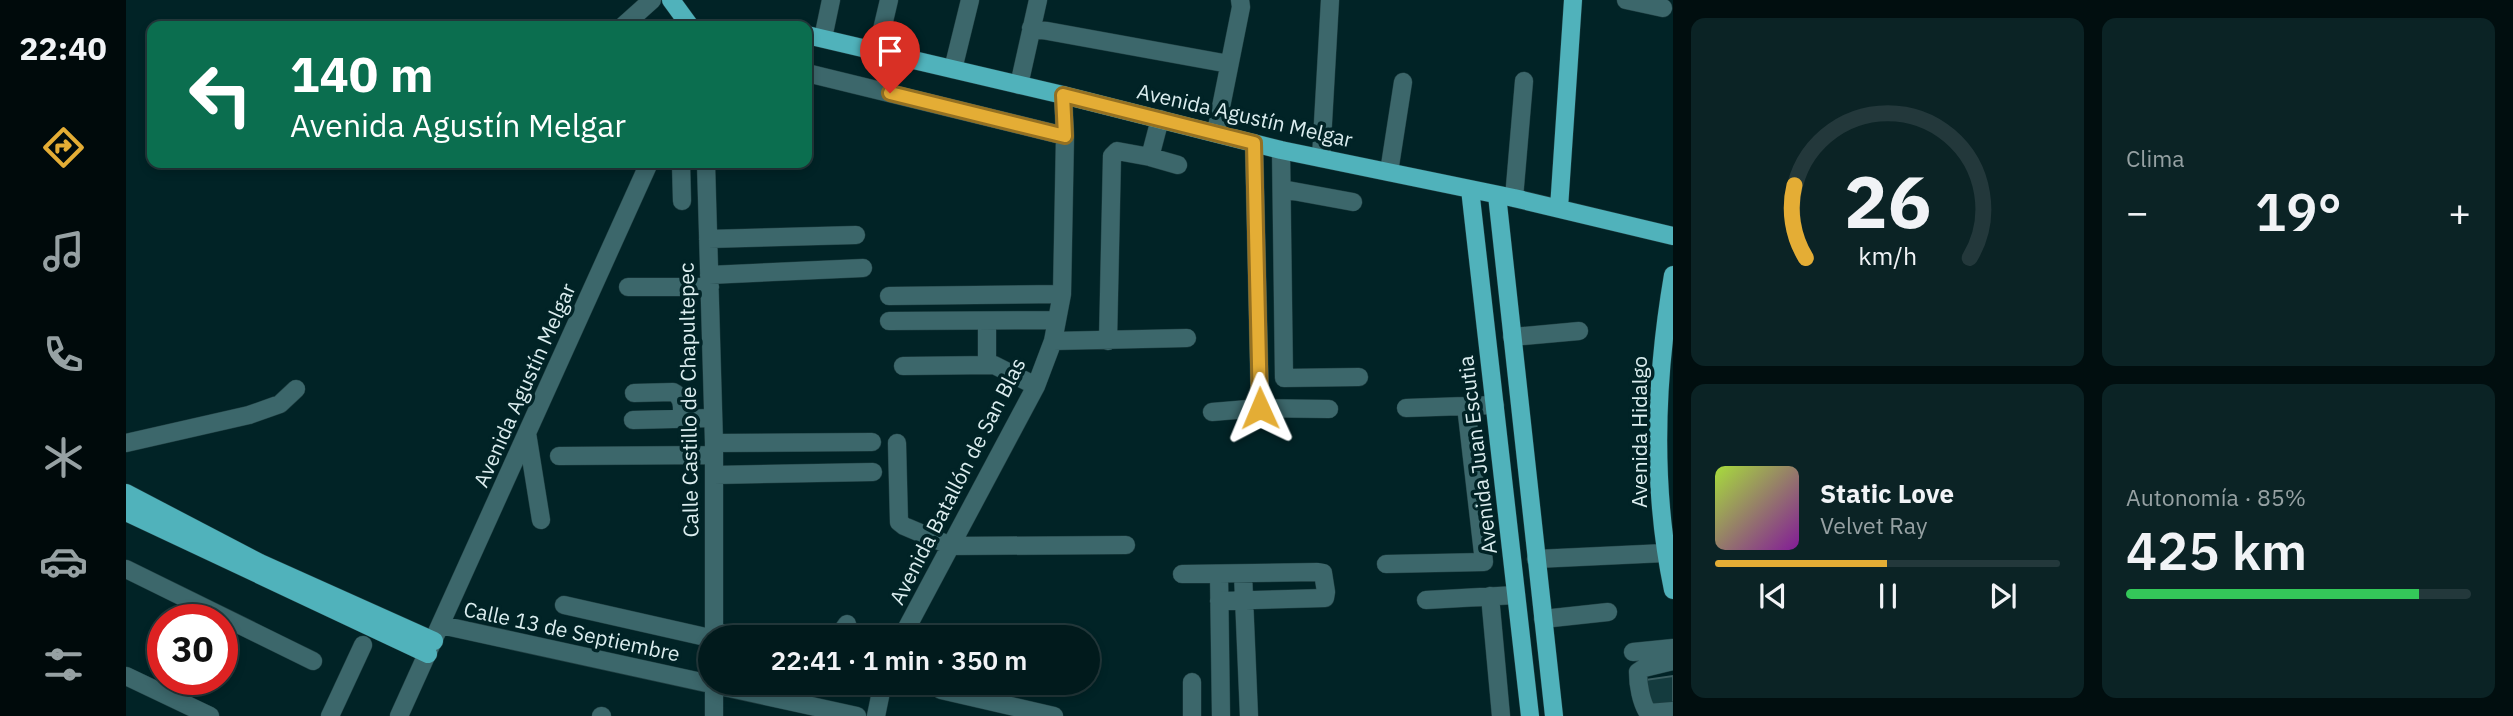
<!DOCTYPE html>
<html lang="es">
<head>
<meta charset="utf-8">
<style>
	:root { --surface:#011a1c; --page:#0b2325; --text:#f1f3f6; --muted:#96a1a3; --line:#23383b; --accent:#e4ad35 }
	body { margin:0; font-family:"IBM Plex Sans",sans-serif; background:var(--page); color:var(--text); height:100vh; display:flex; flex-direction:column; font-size:26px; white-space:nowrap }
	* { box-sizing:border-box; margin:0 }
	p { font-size:23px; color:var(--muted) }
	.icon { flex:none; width:38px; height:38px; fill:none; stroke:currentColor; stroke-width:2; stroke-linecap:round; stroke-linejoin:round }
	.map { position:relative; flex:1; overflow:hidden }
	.details { display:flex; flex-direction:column; gap:18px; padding:18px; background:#010e0f; width:840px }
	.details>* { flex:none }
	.guide { position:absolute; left:21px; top:21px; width:665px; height:147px; border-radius:14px; box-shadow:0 4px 10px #0003,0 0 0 2px var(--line); background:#0b6e4f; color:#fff; overflow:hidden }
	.speed { position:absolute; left:21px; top:604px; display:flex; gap:14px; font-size:35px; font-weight:700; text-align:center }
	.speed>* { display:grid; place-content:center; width:91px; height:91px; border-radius:50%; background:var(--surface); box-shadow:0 4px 10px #0003,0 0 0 2px var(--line); line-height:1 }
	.speed .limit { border:10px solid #d22; background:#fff; color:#111 }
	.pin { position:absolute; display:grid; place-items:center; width:60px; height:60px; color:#fff; margin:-72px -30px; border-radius:50% 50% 50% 0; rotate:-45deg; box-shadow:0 0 7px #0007 }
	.pin .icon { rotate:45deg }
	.me { position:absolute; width:77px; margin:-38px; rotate:359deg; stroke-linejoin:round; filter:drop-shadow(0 0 5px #0008) }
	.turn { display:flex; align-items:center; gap:24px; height:147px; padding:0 28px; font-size:32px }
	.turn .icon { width:91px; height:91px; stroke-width:2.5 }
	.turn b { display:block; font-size:49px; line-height:60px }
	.big { font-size:52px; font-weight:600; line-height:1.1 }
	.details .card { flex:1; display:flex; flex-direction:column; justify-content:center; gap:10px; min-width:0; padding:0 24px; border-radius:14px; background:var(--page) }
	.details .dial { align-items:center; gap:0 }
	.dial svg { height:182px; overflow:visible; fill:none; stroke:var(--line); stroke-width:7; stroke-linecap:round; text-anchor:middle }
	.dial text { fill:var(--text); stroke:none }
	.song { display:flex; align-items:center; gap:21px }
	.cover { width:84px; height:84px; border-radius:10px; background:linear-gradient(135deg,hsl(80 70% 55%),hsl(290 70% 35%)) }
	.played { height:7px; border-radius:4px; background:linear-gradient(90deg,var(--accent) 50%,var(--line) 50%) }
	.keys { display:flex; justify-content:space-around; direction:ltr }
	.heat { display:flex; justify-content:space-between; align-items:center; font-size:38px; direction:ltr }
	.charge { height:10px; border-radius:5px; background:linear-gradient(90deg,#34c759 85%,var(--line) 0) }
	.details .tiles { flex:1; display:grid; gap:18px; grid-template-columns:repeat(2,1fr) }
	.trip { position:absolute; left:572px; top:625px; width:402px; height:70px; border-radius:35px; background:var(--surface); box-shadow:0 4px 10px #0003,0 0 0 2px var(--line); font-weight:600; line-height:70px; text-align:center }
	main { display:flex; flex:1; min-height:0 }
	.tab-bar { display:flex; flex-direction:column; width:126px; justify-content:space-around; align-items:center; background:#000a0b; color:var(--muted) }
	.tab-bar .icon { width:49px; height:49px }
	.tab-bar .current { color:var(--accent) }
	.tab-bar b { font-size:32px; color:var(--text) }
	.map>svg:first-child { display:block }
</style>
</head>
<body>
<main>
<nav class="tab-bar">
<b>22:40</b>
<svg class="icon current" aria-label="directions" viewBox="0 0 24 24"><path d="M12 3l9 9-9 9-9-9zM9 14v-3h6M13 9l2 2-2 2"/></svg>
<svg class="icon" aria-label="music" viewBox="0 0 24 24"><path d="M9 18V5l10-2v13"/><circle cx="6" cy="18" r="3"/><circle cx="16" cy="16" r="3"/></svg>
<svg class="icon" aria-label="phone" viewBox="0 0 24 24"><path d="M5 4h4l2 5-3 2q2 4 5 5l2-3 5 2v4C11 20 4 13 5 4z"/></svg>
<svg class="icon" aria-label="climate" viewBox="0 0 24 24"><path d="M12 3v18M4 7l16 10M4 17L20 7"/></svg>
<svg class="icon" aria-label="car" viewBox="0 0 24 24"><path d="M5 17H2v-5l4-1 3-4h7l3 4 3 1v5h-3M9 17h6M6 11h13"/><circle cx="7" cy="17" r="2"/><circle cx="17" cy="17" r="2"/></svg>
<svg class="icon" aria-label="filters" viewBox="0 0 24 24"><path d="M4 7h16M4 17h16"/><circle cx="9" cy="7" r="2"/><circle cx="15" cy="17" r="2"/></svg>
</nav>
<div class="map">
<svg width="1547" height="716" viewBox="0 0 1547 716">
	<rect width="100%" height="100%" fill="#012326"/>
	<path fill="#143b3e" stroke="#3d5e61" stroke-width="2" d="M 1547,676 L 1547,704 L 1523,708 L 1519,680 Z"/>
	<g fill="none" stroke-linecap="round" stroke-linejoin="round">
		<g stroke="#203f42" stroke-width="19">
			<path id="minor" d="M 1500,0 L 1537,8
				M 497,26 L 526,0
				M 905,28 L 1103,64
				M 697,38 L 705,0
				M 751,51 L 763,0
				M 827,69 L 844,0
				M 681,73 L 939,136
				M 893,85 L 912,0
				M 1090,132 L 1115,7 L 1114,0
				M 1128,143 L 1134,408
				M 1155,150 L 1158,378 L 1233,377
				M 1024,157 L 1052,165
				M 1195,158 L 1204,0
				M 555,163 L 556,201
				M 580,163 L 588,443 L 588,637
				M 1263,172 L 1277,82
				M 1156,189 L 1227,202
				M 1388,198 L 1398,81
				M 582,239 L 730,235
				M 583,275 L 737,268
				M 502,287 L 584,287
				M 763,296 L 936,294
				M 763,321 L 931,320
				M 1386,337 L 1453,331
				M 927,341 L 1061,338
				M 982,341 L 986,156 L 991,151 L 1024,157 L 1034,119
				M 861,365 L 861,321
				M 777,366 L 868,365 L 910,386
				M 508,393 L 547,392 C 558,397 556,409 556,419
				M 1280,408 L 1369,405
				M 1086,412 L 1134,408 L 1203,409
				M 507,420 L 587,418
				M 401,433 L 415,520
				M 0,443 L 123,415 L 154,404 L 170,389
				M 588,443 L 746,442
				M 771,443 L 773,522 L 778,526 L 825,546 L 1000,545
				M 433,456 L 588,455
				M 588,475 L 747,472
				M 1410,559 L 1539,553 L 1547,555
				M 1260,564 L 1358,562 L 1340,406
				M 0,569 L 187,661
				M 1056,574 L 1191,572 L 1197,573 L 1200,592 L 1199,598 L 1093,601
				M 1093,574 L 1095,716
				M 1117,574 L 1123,716
				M 1364,596 L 1375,716
				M 1300,600 L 1390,595
				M 438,605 L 584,638
				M 1417,619 L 1482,612
				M 315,625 L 731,716
				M 588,631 L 615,637
				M 712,637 L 721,624
				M 776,637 L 910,386 L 927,341 L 936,294 L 939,136 L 937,95
				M 1507,652 L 1547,648
				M 1547,661 L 1518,668 L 1512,672 C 1512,685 1515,702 1522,713 L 1547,711
				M 0,676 L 84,716
				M 1066,682 L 1066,716
				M 815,690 L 928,716
				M 204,716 L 237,645
				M 273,716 L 523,163
				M 475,716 L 476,716
				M 588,716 L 588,682
				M 750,716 L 757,682"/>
		</g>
		<g stroke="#203f42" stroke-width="19">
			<path id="major" d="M 545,0 L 564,26
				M 681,35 L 937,95 L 1155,150 L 1388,198 L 1547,236
				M 1344,189 L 1404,716
				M 1371,195 L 1428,716
				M 1433,208 L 1447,0
				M 1547,275 C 1529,380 1525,485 1547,590
				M 0,493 L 134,563 L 308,641
				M 0,512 L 302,654"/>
		</g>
		<use href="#minor" stroke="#3c676b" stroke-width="18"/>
		<use href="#major" stroke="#50b2bb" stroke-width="18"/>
	</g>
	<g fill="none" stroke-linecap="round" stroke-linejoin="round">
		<g stroke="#947022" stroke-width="18">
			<path id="route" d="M 764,93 L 939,136 L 937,95 L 1128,143 L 1134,408"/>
		</g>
		<use href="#route" stroke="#e4ad35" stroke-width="12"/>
	</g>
	<g text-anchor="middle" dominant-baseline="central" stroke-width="7" stroke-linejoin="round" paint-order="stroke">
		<g font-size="21" fill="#dbedef" stroke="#012326">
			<text transform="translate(1119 115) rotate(13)">Avenida Agustín Melgar</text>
			<text transform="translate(398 385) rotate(-66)">Avenida Agustín Melgar</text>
			<text transform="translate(562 400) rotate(-91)">Calle Castillo de Chapultepec</text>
			<text transform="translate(1513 432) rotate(-90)">Avenida Hidalgo</text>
			<text transform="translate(1351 455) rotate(-97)">Avenida Juan Escutia</text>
			<text transform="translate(831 481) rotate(-63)">Avenida Batallón de San Blas</text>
			<text transform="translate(446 631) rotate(12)">Calle 13 de Septiembre</text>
		</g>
	</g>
</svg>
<div class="speed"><div class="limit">30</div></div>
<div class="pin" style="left:764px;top:93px;background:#d93025"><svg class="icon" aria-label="arrive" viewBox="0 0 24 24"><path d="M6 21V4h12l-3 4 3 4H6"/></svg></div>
<svg class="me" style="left:1134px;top:408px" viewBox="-20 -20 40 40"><path d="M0-17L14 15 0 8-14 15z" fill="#e4ad35" stroke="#fff" stroke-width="4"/></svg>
<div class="trip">22:41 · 1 min · 350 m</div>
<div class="guide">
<div class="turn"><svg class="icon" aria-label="left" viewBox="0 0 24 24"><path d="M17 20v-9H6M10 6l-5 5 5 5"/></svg><div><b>140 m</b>Avenida Agustín Melgar</div></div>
</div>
</div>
<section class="details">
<div class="tiles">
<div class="card dial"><svg viewBox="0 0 100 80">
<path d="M14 69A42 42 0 1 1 86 69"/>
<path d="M14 69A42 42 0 0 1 9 37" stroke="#e4ad35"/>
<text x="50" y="56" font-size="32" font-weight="700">26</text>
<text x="50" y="72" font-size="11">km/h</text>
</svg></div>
<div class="card"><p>Clima</p>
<div class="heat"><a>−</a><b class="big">19°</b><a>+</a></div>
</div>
<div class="card">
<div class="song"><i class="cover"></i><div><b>Static Love</b><p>Velvet Ray</p></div></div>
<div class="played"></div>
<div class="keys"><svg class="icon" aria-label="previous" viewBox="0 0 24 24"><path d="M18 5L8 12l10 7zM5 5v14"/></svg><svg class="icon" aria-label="pause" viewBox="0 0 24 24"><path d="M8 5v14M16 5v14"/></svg><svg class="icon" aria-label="next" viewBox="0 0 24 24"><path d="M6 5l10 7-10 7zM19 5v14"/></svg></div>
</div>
<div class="card"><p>Autonomía · 85%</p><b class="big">425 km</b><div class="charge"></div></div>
</div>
</section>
</main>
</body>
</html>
